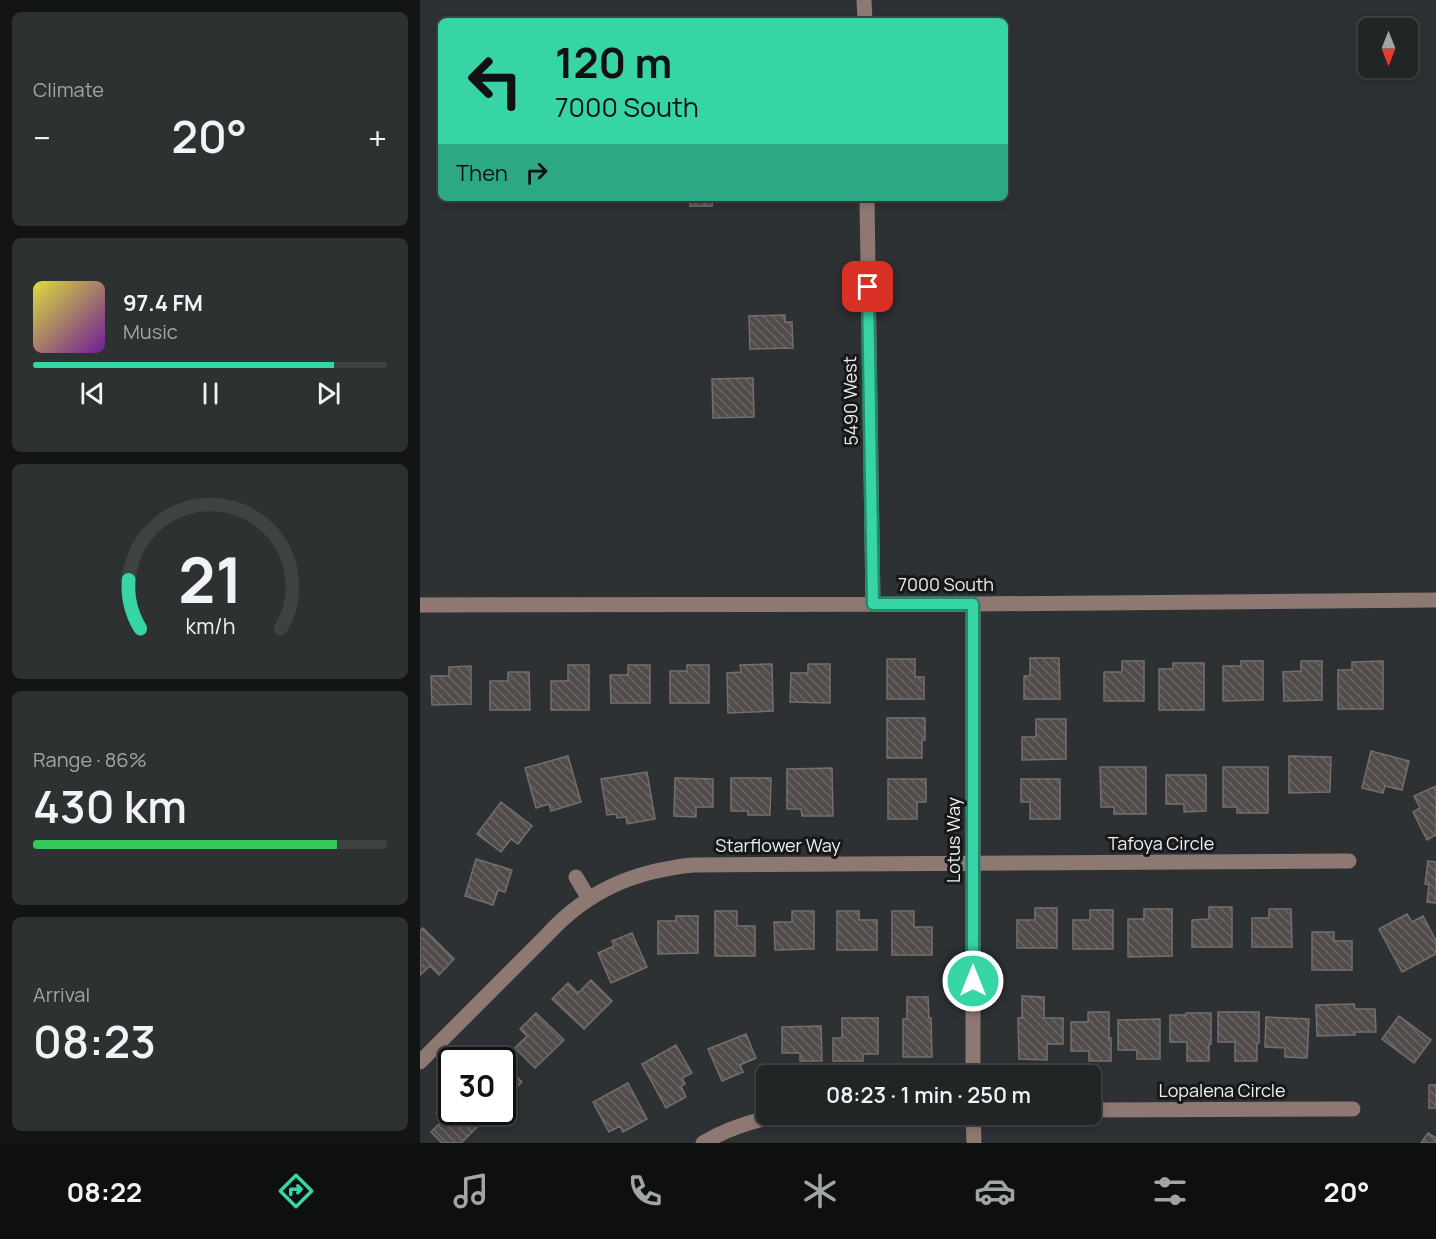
<!DOCTYPE html>
<html lang="en">
<head>
<meta charset="utf-8">
<style>
	:root { --surface:#222526; --page:#2e3132; --text:#f1f3f6; --muted:#a2a5a7; --line:#3f4243; --accent:#37d4a6 }
	body { margin:0; font-family:Manrope,sans-serif; background:var(--page); color:var(--text); height:100vh; display:flex; flex-direction:column; font-size:22px; white-space:nowrap }
	* { box-sizing:border-box; margin:0 }
	p { font-size:20px; color:var(--muted) }
	.icon { flex:none; width:33px; height:33px; fill:none; stroke:currentColor; stroke-width:2; stroke-linecap:round; stroke-linejoin:round }
	.map { position:relative; flex:1; overflow:hidden }
	.drawer { display:flex; flex-direction:column; gap:12px; padding:12px; background:#131415; width:420px }
	.drawer>* { flex:none }
	.banner { position:absolute; left:18px; top:18px; width:570px; height:183px; border-radius:9px; box-shadow:0 3px 9px #0003,0 0 0 2px var(--line); background:#37d4a6; color:#111; overflow:hidden }
	.needle { width:39px; rotate:180deg }
	.tools { position:absolute; left:938px; top:18px; display:grid; gap:12px }
	.tools a { display:grid; place-items:center; width:60px; height:60px; border-radius:9px; background:var(--surface); box-shadow:0 3px 9px #0003,0 0 0 2px var(--line); font-size:30px }
	.speed { position:absolute; left:18px; top:1047px; display:flex; gap:12px; font-size:30px; font-weight:700; text-align:center }
	.speed>* { display:grid; place-content:center; width:78px; height:78px; border-radius:50%; background:var(--surface); box-shadow:0 3px 9px #0003,0 0 0 2px var(--line); line-height:1 }
	.speed .limit { border:3px solid #111; border-radius:9px; background:#fff; color:#111 }
	.pin { position:absolute; display:grid; place-items:center; width:51px; height:51px; color:#fff; margin:-26px; border-radius:12px; box-shadow:0 3px 9px #0006 }
	.me { position:absolute; width:66px; margin:-33px; rotate:0deg; stroke-linejoin:round; filter:drop-shadow(0 0 4px #0008) }
	.turn { display:flex; align-items:center; gap:21px; height:126px; padding:0 18px; font-size:27px }
	.turn .icon { width:78px; height:78px; stroke-width:2.5 }
	.turn b { display:block; font-size:42px; line-height:51px }
	.then { display:flex; align-items:center; height:57px; padding:0 18px; background:#0003; gap:12px; font-size:22px }
	.big { font-size:45px; font-weight:600; line-height:1.1 }
	.drawer .tile { flex:1; display:flex; flex-direction:column; justify-content:center; gap:9px; min-width:0; padding:0 21px; border-radius:9px; background:var(--page) }
	.drawer .dial { align-items:center; gap:0 }
	.dial svg { height:156px; overflow:visible; fill:none; stroke:var(--line); stroke-width:7; stroke-linecap:round; text-anchor:middle }
	.dial text { fill:var(--text); stroke:none }
	.song { display:flex; align-items:center; gap:18px }
	.cover { width:72px; height:72px; border-radius:9px; background:linear-gradient(135deg,hsl(60 70% 55%),hsl(280 70% 35%)) }
	.played { height:6px; border-radius:3px; background:linear-gradient(90deg,var(--accent) 85%,var(--line) 85%) }
	.keys { display:flex; justify-content:space-around; direction:ltr }
	.heat { display:flex; justify-content:space-between; align-items:center; font-size:33px; direction:ltr }
	.charge { height:9px; border-radius:4px; background:linear-gradient(90deg,#34c759 86%,var(--line) 0) }
	.trip { position:absolute; left:336px; top:1065px; width:345px; height:60px; border-radius:9px; background:var(--surface); box-shadow:0 3px 9px #0003,0 0 0 2px var(--line); font-weight:600; line-height:60px; text-align:center }
	.tab-bar { display:flex; height:96px; justify-content:space-around; align-items:center; background:#0e0f0f; color:var(--muted) }
	.tab-bar .icon { width:42px; height:42px }
	.tab-bar .current { color:var(--accent) }
	.tab-bar b { font-size:27px; color:var(--text) }
	main { display:flex; flex:1; min-height:0 }
	.map>svg:first-child { display:block }
</style>
</head>
<body>
<main>
<section class="drawer">
<div class="tile"><p>Climate</p>
<div class="heat"><a>−</a><b class="big">20°</b><a>+</a></div>
</div>
<div class="tile">
<div class="song"><i class="cover"></i><div><b>97.4 FM</b><p>Music</p></div></div>
<div class="played"></div>
<div class="keys"><svg class="icon" aria-label="previous" viewBox="0 0 24 24"><path d="M18 5L8 12l10 7zM5 5v14"/></svg><svg class="icon" aria-label="pause" viewBox="0 0 24 24"><path d="M8 5v14M16 5v14"/></svg><svg class="icon" aria-label="next" viewBox="0 0 24 24"><path d="M6 5l10 7-10 7zM19 5v14"/></svg></div>
</div>
<div class="tile dial"><svg viewBox="0 0 100 80">
<path d="M14 69A42 42 0 1 1 86 69"/>
<path d="M14 69A42 42 0 0 1 8 44" stroke="#37d4a6"/>
<text x="50" y="56" font-size="32" font-weight="700">21</text>
<text x="50" y="72" font-size="11">km/h</text>
</svg></div>
<div class="tile"><p>Range · 86%</p><b class="big">430 km</b><div class="charge"></div></div>
<div class="tile"><p>Arrival</p><b class="big">08:23</b></div>
</section>
<div class="map">
<svg width="1016" height="1143" viewBox="0 0 1016 1143">
	<defs>
		<pattern id="building-back-hatch" width="6" height="6" patternUnits="userSpaceOnUse" patternTransform="scale(1.5)"><rect width="6" height="6" fill="#514c4a"/><path d="M-1 5l2 2M0 0l6 6M5-1l2 2" fill="none" stroke="#6a6665"/></pattern>
	</defs>
	<rect width="100%" height="100%" fill="#2d3133"/>
	<path fill="url(#building-back-hatch)" stroke="#746f6d" stroke-width="1.5" d="M 270,198 L 293,198 L 292,206 L 270,206 Z
		M 365,315 L 365,322 L 372,322 L 373,348 L 330,349 L 329,316 Z
		M 333,378 L 334,417 L 293,418 L 292,379 Z
		M 610,658 L 639,658 L 640,699 L 604,699 L 604,676 L 610,676 Z
		M 467,659 L 495,659 L 495,677 L 504,677 L 504,699 L 467,699 Z
		M 702,661 L 724,661 L 724,701 L 684,701 L 684,672 L 702,672 Z
		M 821,661 L 843,661 L 843,700 L 803,701 L 803,666 L 821,666 Z
		M 881,661 L 902,661 L 902,700 L 864,701 L 863,672 L 881,671 Z
		M 963,661 L 963,709 L 918,709 L 918,670 L 932,670 L 932,662 Z
		M 753,663 L 784,663 L 784,710 L 739,710 L 739,669 L 753,669 Z
		M 352,664 L 353,711 L 308,713 L 307,673 L 321,672 L 320,665 Z
		M 388,664 L 410,664 L 410,703 L 370,702 L 371,673 L 388,673 Z
		M 148,665 L 169,665 L 169,710 L 131,710 L 131,681 L 148,681 Z
		M 208,665 L 230,665 L 230,703 L 191,703 L 190,675 L 208,675 Z
		M 267,665 L 289,665 L 289,703 L 250,703 L 250,671 L 267,671 Z
		M 51,666 L 51,704 L 12,705 L 11,676 L 29,676 L 29,667 Z
		M 88,672 L 109,672 L 110,710 L 70,710 L 70,681 L 88,681 Z
		M 467,718 L 505,718 L 505,740 L 502,740 L 502,758 L 467,758 Z
		M 616,719 L 646,719 L 646,759 L 602,760 L 602,737 L 616,737 Z
		M 951,751 L 989,761 L 982,790 L 965,786 L 963,793 L 942,788 Z
		M 148,756 L 161,802 L 131,811 L 129,804 L 116,808 L 105,768 Z
		M 869,756 L 911,757 L 910,792 L 869,793 Z
		M 680,767 L 726,767 L 726,814 L 694,814 L 694,807 L 681,807 Z
		M 803,767 L 848,767 L 848,813 L 817,813 L 817,807 L 803,807 Z
		M 412,768 L 413,816 L 382,816 L 381,809 L 367,809 L 367,769 Z
		M 227,772 L 235,819 L 207,824 L 206,817 L 197,818 L 196,814 L 187,815 L 181,779 Z
		M 746,775 L 786,775 L 786,811 L 764,812 L 764,804 L 746,804 Z
		M 255,778 L 293,779 L 293,807 L 276,807 L 276,817 L 254,816 Z
		M 311,778 L 351,778 L 350,815 L 328,815 L 328,811 L 311,811 Z
		M 468,779 L 506,779 L 506,802 L 497,802 L 497,819 L 468,819 Z
		M 601,779 L 640,779 L 640,819 L 610,819 L 610,802 L 601,802 Z
		M 1016,786 L 1016,835 L 1007,840 L 993,812 L 1000,808 L 994,796 Z
		M 81,802 L 112,826 L 98,844 L 91,839 L 81,852 L 57,834 Z
		M 56,859 L 92,870 L 85,892 L 78,890 L 73,905 L 45,896 Z
		M 1008,861 L 1016,862 L 1016,903 L 1007,902 L 1009,885 L 1005,884 Z
		M 789,907 L 812,907 L 812,947 L 772,947 L 772,920 L 789,919 Z
		M 615,908 L 637,908 L 637,948 L 597,948 L 597,920 L 615,920 Z
		M 724,909 L 752,909 L 752,956 L 708,957 L 708,919 L 724,919 Z
		M 849,909 L 871,909 L 872,947 L 832,947 L 832,918 L 849,918 Z
		M 670,910 L 693,910 L 693,949 L 653,949 L 653,920 L 670,920 Z
		M 295,911 L 317,911 L 317,926 L 335,926 L 335,956 L 295,956 Z
		M 372,911 L 394,911 L 394,949 L 355,950 L 354,922 L 372,922 Z
		M 417,911 L 439,911 L 439,920 L 457,920 L 457,950 L 417,950 Z
		M 472,911 L 494,911 L 494,927 L 512,927 L 512,955 L 472,955 Z
		M 987,914 L 992,922 L 1003,916 L 1016,941 L 1016,954 L 982,972 L 959,929 Z
		M 256,916 L 278,916 L 278,953 L 238,954 L 238,921 L 256,921 Z
		M 3,928 L 34,959 L 19,975 L 10,966 L 0,975 L 0,931 Z
		M 892,932 L 914,932 L 914,941 L 932,941 L 932,970 L 892,970 Z
		M 212,933 L 227,967 L 191,983 L 178,953 L 194,946 L 192,941 Z
		M 171,980 L 192,1001 L 164,1029 L 132,999 L 148,983 L 158,993 Z
		M 602,996 L 624,997 L 624,1018 L 643,1018 L 643,1044 L 627,1044 L 627,1060 L 599,1059 L 598,1018 L 602,1018 Z
		M 487,997 L 508,997 L 509,1018 L 511,1018 L 512,1057 L 483,1057 L 483,1019 L 487,1019 Z
		M 934,1004 L 935,1009 L 955,1009 L 956,1032 L 935,1032 L 935,1035 L 897,1036 L 896,1005 Z
		M 668,1012 L 689,1012 L 689,1038 L 691,1038 L 691,1061 L 669,1061 L 669,1051 L 651,1051 L 651,1022 L 668,1022 Z
		M 798,1012 L 839,1012 L 839,1043 L 837,1043 L 837,1061 L 815,1061 L 815,1042 L 798,1042 Z
		M 116,1013 L 144,1040 L 115,1068 L 95,1048 L 107,1036 L 100,1029 Z
		M 766,1013 L 791,1013 L 791,1044 L 789,1044 L 789,1061 L 767,1061 L 767,1042 L 750,1042 L 750,1015 L 766,1015 Z
		M 979,1016 L 1011,1040 L 994,1063 L 962,1039 Z
		M 846,1017 L 889,1019 L 887,1058 L 865,1057 L 865,1048 L 845,1047 Z
		M 422,1018 L 458,1018 L 458,1054 L 443,1054 L 443,1061 L 413,1061 L 413,1038 L 422,1038 Z
		M 740,1019 L 740,1059 L 717,1059 L 717,1050 L 698,1050 L 698,1020 Z
		M 401,1026 L 402,1061 L 380,1061 L 380,1053 L 362,1053 L 362,1027 Z
		M 326,1034 L 336,1058 L 320,1065 L 323,1072 L 302,1081 L 288,1049 Z
		M 256,1045 L 272,1073 L 262,1078 L 265,1084 L 261,1086 L 266,1097 L 246,1108 L 222,1064 Z
		M 75,1055 L 81,1060 L 69,1060 Z
		M 82,1062 L 102,1082 L 82,1101 Z
		M 208,1083 L 227,1119 L 203,1132 L 200,1126 L 189,1132 L 173,1102 Z
		M 1009,1085 L 1016,1085 L 1016,1108 L 1009,1108 Z
		M 32,1099 L 32,1112 L 47,1112 L 60,1124 L 41,1143 L 22,1143 L 11,1132 L 23,1120 L 16,1113 Z
		M 1008,1133 L 1016,1138 L 1016,1143 L 1001,1143 Z"/>
	<g fill="none" stroke-linecap="round" stroke-linejoin="round">
		<path stroke="#8d7972" stroke-width="15" d="M 444,0 L 445,21
			M 447,198 L 453,604
			M 0,605 L 553,604 L 1016,600
			M 156,877 L 169,899
			M 0,1062 L 126,936 C 167,891 213,871 273,865 L 929,861
			M 553,1076 L 553,604
			M 670,1110 L 933,1109
			M 553,1114 L 554,1143
			M 283,1143 C 308,1128 338,1119 367,1114"/>
	</g>
	<g fill="none" stroke-linecap="round" stroke-linejoin="round">
		<g stroke="#248a6c" stroke-width="15">
			<path id="route" d="M 448,287 L 453,604 L 553,604 L 553,981"/>
		</g>
		<use href="#route" stroke="#37d4a6" stroke-width="10"/>
	</g>
	<g text-anchor="middle" dominant-baseline="central" stroke-width="6" stroke-linejoin="round" paint-order="stroke">
		<g font-size="18" fill="#edeff1" stroke="#17181a">
			<text transform="translate(430 401) rotate(-91)">5490 West</text>
			<text x="526" y="584">7000 South</text>
			<text transform="translate(533 840) rotate(-90)">Lotus Way</text>
			<text x="741" y="843">Tafoya Circle</text>
			<text x="358" y="845">Starflower Way</text>
			<text x="802" y="1090">Lopalena Circle</text>
		</g>
	</g>
</svg>
<div class="tools">
<a><svg class="needle" viewBox="-14 -14 28 28"><path d="M0-13l5 13h-10z" fill="#e53935"/><path d="M0 13l5-13h-10z" fill="#a2a5a7"/></svg></a>
</div>
<div class="speed"><div class="limit">30</div></div>
<div class="pin" style="left:448px;top:287px;background:#d93025"><svg class="icon" aria-label="arrive" viewBox="0 0 24 24"><path d="M6 21V4h12l-3 4 3 4H6"/></svg></div>
<svg class="me" style="left:553px;top:981px" viewBox="-20 -20 40 40"><circle r="17" fill="#37d4a6" stroke="#fff" stroke-width="3"/><path d="M0-11L8 9 0 5-8 9z" fill="#fff"/></svg>
<div class="trip">08:23 · 1 min · 250 m</div>
<div class="banner">
<div class="turn"><svg class="icon" aria-label="left" viewBox="0 0 24 24"><path d="M17 20v-9H6M10 6l-5 5 5 5"/></svg><div><b>120 m</b>7000 South</div></div>
<div class="then">Then<svg class="icon" aria-label="right" viewBox="0 0 24 24"><path d="M7 20v-9h11M14 6l5 5-5 5"/></svg></div>
</div>
</div>
</main>
<nav class="tab-bar">
<b>08:22</b>
<svg class="icon current" aria-label="directions" viewBox="0 0 24 24"><path d="M12 3l9 9-9 9-9-9zM9 14v-3h6M13 9l2 2-2 2"/></svg>
<svg class="icon" aria-label="music" viewBox="0 0 24 24"><path d="M9 18V5l10-2v13"/><circle cx="6" cy="18" r="3"/><circle cx="16" cy="16" r="3"/></svg>
<svg class="icon" aria-label="phone" viewBox="0 0 24 24"><path d="M5 4h4l2 5-3 2q2 4 5 5l2-3 5 2v4C11 20 4 13 5 4z"/></svg>
<svg class="icon" aria-label="climate" viewBox="0 0 24 24"><path d="M12 3v18M4 7l16 10M4 17L20 7"/></svg>
<svg class="icon" aria-label="car" viewBox="0 0 24 24"><path d="M5 17H2v-5l4-1 3-4h7l3 4 3 1v5h-3M9 17h6M6 11h13"/><circle cx="7" cy="17" r="2"/><circle cx="17" cy="17" r="2"/></svg>
<svg class="icon" aria-label="filters" viewBox="0 0 24 24"><path d="M4 7h16M4 17h16"/><circle cx="9" cy="7" r="2"/><circle cx="15" cy="17" r="2"/></svg>
<b>20°</b>
</nav>
</body>
</html>
